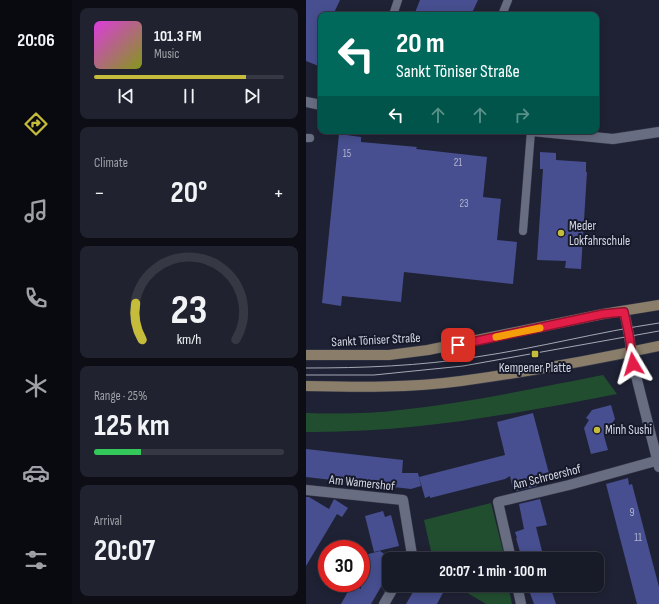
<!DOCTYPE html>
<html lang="en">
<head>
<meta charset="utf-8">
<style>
	:root { --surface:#171a27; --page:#20232f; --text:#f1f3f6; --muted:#9ea1a7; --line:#363844; --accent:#c6bc3c }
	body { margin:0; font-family:"Sofia Sans Condensed",sans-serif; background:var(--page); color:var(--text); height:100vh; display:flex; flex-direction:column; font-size:15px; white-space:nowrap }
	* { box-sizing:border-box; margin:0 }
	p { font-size:13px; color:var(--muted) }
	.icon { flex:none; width:22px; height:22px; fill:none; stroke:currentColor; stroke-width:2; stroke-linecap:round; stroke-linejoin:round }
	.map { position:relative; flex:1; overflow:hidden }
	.side { display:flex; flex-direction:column; gap:8px; padding:8px; background:#0d0e15; width:234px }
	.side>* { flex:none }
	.hud { position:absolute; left:12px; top:12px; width:281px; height:122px; border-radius:8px; box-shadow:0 2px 10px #0003,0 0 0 1px var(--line); background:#00695c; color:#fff; overflow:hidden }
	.speed { position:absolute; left:12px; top:540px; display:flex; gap:8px; font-size:20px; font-weight:700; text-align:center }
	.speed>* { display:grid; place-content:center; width:52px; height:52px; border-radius:50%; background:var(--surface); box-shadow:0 2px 10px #0003,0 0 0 1px var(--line); line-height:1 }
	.speed .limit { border:6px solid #d22; background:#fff; color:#111 }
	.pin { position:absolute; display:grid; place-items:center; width:34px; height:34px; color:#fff; margin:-17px; border-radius:8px; box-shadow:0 2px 6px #0006 }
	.me { position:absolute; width:44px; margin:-22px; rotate:353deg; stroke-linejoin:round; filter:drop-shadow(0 0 3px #0008) }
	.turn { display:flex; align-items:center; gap:14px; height:84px; padding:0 12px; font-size:18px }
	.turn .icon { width:52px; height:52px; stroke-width:2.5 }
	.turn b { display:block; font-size:28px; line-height:34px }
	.lanes { display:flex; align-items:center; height:38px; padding:0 12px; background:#0003; justify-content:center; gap:20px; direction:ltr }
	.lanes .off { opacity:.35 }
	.big { font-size:30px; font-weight:700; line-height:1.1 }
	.side .tile { flex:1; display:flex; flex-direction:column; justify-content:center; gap:6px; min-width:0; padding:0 14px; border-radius:8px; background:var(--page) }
	.side .dial { align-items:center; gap:0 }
	.dial svg { height:104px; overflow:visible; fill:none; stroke:var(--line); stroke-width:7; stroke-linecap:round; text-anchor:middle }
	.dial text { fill:var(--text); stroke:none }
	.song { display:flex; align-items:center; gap:12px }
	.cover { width:48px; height:48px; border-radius:6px; background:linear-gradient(135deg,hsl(300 70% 55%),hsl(70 70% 35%)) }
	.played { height:4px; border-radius:2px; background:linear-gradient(90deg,var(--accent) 80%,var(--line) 80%) }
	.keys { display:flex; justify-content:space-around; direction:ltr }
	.heat { display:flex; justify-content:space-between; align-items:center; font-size:22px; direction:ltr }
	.charge { height:6px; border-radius:3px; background:linear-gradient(90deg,#34c759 25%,var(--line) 0) }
	.trip { position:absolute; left:76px; top:552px; width:222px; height:40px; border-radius:8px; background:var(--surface); box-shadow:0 2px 10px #0003,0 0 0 1px var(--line); font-weight:700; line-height:40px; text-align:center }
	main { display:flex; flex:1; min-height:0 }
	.dock { display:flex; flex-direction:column; width:72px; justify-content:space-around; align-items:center; background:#090a10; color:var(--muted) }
	.dock .icon { width:28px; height:28px }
	.dock .active { color:var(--accent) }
	.dock b { font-size:18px; color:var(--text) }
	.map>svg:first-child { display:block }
</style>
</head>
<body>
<main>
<nav class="dock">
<b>20:06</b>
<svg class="icon active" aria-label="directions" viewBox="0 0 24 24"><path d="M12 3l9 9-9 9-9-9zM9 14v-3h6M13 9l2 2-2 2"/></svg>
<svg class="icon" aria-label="music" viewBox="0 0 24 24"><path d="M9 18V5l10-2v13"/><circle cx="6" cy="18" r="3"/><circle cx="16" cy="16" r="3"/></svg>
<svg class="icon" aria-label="phone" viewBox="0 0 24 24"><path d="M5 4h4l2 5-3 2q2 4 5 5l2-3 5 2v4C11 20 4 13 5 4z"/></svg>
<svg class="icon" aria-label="climate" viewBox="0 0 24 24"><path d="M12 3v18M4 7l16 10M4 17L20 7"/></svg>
<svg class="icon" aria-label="car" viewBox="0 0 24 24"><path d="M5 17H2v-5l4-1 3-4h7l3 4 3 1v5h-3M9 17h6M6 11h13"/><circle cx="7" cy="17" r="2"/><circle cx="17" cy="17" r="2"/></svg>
<svg class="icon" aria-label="filters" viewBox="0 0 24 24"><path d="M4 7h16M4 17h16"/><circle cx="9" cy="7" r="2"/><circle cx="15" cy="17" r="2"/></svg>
</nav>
<section class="side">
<div class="tile">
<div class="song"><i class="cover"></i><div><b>101.3 FM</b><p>Music</p></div></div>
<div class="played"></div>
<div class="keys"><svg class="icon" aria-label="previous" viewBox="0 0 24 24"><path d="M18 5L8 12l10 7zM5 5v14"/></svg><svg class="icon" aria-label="pause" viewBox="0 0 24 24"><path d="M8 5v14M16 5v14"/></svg><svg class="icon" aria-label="next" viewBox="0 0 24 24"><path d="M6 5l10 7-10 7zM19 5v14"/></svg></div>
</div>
<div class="tile"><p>Climate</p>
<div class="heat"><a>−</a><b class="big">20°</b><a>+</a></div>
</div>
<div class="tile dial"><svg viewBox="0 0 100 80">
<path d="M14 69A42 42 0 1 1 86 69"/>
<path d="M14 69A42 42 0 0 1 9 41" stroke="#c6bc3c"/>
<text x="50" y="56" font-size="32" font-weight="700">23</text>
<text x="50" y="72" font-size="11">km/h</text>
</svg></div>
<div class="tile"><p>Range · 25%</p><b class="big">125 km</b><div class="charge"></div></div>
<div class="tile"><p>Arrival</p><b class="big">20:07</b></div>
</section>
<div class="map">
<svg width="353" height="604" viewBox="0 0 353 604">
	<rect width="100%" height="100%" fill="#1f2234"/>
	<path fill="#224e30" d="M 297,375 L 311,394 C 207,414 107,433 0,432 L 0,413 C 31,414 63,414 94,410 C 162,403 230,388 297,375 Z
		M 185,503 L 199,559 L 121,559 L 125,551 L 118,520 Z
		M 148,585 L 202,585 L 206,604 L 180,604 Z"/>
	<path fill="#474f90" d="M 0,0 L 34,0 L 27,15 L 15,15 L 15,67 L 0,61 Z
		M 114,0 L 172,0 L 165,15 L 108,15 Z
		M 33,134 L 55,137 L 55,142 L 111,147 L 110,149 L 181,157 L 177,197 L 195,199 L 191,240 L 211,242 L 207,284 L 98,272 L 95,302 L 36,296 L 35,306 L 16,303 Z
		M 234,152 L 250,153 L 250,160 L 280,162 L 280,172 L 281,172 L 275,269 L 259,268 L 260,261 L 231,260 L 237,169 L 234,169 Z
		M 305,405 L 309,419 L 298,436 L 302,450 L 285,454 L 278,428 L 283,420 L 280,418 L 286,410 Z
		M 227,413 L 245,481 L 231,484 L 231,486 L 210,491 L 209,490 L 207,490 L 204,476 L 199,479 L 124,498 L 124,496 L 119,498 L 113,477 L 199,455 L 191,422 Z
		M 0,449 L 97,460 L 96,473 L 112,473 L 115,486 L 105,489 L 0,477 Z
		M 322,478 L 323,485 L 326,484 L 353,587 L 353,604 L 331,604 L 300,484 Z
		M 0,497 L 3,497 L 23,509 L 28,499 L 42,508 L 36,517 L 31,514 L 0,566 Z
		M 234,499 L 241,525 L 230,527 L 238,559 L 216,559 L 210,538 L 211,538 L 209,532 L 218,529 L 213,504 Z
		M 77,511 L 79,517 L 85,515 L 93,546 L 68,552 L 59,516 Z
		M 74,551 L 83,557 L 83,573 L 65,604 L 35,604 L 46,584 L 55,589 L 55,556 Z
		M 111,585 L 140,585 L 138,588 L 139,589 L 131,604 L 100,604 Z
		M 221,585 L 255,585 L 255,590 L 246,592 L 250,604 L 228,604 Z"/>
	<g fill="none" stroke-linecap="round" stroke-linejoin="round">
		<g stroke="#3a3c4b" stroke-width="9">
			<path id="service" d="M 87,15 L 92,0
				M 196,15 L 202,0
				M 0,138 L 4,138
				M 217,231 L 225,131"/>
		</g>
		<g stroke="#3a3c4b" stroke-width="11">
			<path id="minor" d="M 0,102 L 15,105
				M 226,131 L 307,139 L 353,132
				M 318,311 L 323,335 L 327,364 L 353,467
				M 0,490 L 97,500 L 106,555 L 104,559
				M 205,559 L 192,502 L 263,485 L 353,460
				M 211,585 L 215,604
				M 78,604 L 89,585"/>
		</g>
		<g stroke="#3a3c4b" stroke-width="11">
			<path id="secondary" d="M 0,355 L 83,355 L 122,350 L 297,314 L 353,305
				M 0,386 C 51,387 104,388 155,381 C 221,372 288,360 353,346"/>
		</g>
		<use href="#service" stroke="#686d82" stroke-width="8"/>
		<use href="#minor" stroke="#686d82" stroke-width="10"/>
		<use href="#secondary" stroke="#8a7e6b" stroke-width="10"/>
		<path stroke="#a5a8b5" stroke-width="1" d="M 0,368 C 57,368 114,366 170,357 C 232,348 292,332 353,323
			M 0,375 L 68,375 L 157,366 L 353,331"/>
	</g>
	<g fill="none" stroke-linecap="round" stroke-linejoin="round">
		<g stroke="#92132f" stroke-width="10">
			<path id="route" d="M 152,345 L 297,314 L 318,312 L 323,335 L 327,364"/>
		</g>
		<use href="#route" stroke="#e11d48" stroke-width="7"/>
		<path stroke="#f59e0b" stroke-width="7" d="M 190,337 L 234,328"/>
	</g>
	<g fill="#c6bc3c" stroke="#16192a" stroke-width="1.5">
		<circle cx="255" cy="233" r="4"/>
		<rect x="225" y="350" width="8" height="8" rx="2"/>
		<circle cx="291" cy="430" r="4"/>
	</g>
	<g text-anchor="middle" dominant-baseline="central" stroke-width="4" stroke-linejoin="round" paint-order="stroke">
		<g font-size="11" fill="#b1b5ce">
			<text x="41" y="153">15</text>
			<text x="152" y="162">21</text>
			<text x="158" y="203">23</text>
			<text x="326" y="512">9</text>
			<text x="332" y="537">11</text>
		</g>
		<g font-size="13" fill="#d4d7e3" stroke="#16192a" text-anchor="start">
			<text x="263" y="226">Meder<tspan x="263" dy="15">Lokfahrschule</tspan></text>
			<text x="229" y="368" text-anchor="middle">Kempener Platte</text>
			<text x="299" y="430">Minh Sushi</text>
		</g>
		<g font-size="13" fill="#d4d7e3" stroke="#16192a">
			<text transform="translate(70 340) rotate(-3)">Sankt Töniser Straße</text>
			<text transform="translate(241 477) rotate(-14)">Am Schroershof</text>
			<text transform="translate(56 483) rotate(6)">Am Wamershof</text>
		</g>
	</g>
</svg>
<div class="speed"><div class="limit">30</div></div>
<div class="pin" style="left:152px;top:345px;background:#d93025"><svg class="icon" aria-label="arrive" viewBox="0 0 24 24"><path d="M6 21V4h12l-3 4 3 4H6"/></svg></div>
<svg class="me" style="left:327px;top:364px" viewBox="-20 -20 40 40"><path d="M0-17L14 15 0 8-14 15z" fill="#e11d48" stroke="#fff" stroke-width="4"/></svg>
<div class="trip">20:07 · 1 min · 100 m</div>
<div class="hud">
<div class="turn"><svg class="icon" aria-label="left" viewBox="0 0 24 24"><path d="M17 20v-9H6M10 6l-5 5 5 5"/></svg><div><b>20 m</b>Sankt Töniser Straße</div></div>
<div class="lanes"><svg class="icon" aria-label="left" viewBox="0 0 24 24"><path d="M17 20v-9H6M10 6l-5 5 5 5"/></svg><svg class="icon off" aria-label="ahead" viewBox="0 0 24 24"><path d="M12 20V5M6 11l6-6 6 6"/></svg><svg class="icon off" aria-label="ahead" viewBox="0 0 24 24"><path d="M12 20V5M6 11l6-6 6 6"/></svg><svg class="icon off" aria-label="right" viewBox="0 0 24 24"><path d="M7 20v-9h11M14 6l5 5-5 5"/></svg></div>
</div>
</div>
</main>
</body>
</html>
